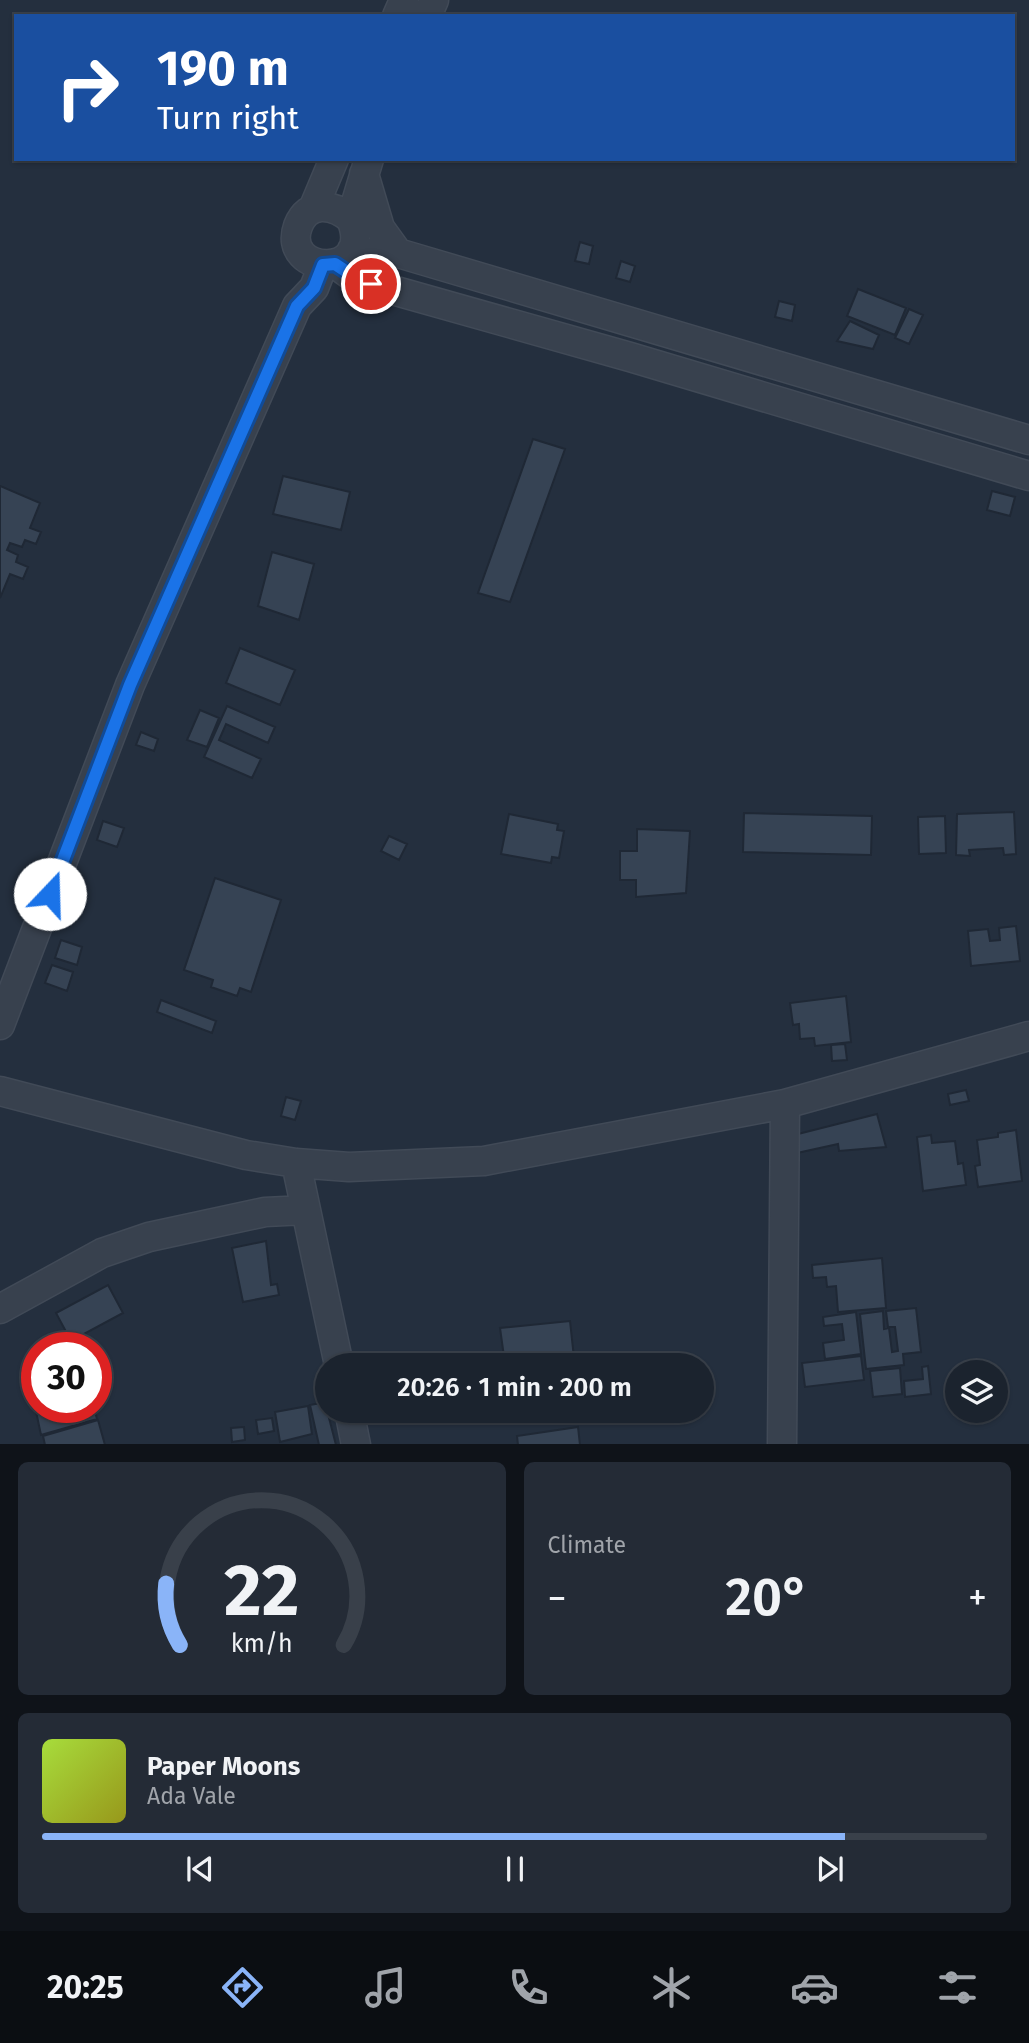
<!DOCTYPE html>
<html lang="en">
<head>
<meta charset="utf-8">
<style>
	:root { --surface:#1b232e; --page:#242b36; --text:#f1f3f6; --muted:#a0a4aa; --line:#39404a; --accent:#8ab4f8 }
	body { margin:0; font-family:"Fira Sans",sans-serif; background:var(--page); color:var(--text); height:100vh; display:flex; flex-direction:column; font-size:26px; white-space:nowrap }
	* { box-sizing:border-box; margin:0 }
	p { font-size:23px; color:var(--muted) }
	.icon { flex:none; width:38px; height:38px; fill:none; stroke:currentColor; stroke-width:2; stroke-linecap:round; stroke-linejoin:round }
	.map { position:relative; height:1444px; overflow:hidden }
	.panel { display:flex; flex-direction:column; gap:18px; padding:18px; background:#0f1319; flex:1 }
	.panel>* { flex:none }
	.hud { position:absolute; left:14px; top:14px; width:1001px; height:147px; border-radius:0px; box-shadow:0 2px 5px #0004,0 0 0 2px var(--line); background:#1a4fa0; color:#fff; overflow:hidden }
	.buttons { position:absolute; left:945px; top:1360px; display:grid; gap:14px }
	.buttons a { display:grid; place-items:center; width:63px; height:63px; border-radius:50%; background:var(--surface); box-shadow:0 2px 5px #0004,0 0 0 2px var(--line); font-size:35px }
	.speed { position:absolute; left:21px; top:1332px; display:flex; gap:14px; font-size:35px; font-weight:700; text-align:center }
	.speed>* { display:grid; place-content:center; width:91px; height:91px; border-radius:50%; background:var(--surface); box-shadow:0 2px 5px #0004,0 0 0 2px var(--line); line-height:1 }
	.speed .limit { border:10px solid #d22; background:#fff; color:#111 }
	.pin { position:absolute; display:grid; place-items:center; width:60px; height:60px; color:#fff; margin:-30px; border:4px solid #fff; border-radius:50%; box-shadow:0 2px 7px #0007 }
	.me { position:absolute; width:77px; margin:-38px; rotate:21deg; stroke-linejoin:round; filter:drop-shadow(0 0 5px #0008) }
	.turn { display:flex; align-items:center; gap:24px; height:147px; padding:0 28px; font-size:32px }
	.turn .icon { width:91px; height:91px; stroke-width:2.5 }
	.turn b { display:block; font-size:49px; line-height:60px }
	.big { font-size:52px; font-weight:600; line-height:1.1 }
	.panel .card { flex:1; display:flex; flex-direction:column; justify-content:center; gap:10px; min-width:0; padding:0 24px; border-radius:10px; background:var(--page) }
	.panel .dial { align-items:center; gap:0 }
	.dial svg { height:182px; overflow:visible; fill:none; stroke:var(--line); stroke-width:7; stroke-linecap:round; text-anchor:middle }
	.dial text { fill:var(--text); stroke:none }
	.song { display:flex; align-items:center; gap:21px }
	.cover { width:84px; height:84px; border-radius:10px; background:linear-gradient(135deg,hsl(80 70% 55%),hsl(60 70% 35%)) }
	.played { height:7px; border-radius:4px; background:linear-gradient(90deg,var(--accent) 85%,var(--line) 85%) }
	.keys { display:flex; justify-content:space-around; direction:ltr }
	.heat { display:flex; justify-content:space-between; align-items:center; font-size:38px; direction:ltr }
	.panel .tiles { flex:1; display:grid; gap:18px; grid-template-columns:1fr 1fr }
	.card:last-child { grid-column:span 2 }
	.trip { position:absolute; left:315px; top:1353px; width:399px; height:70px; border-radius:35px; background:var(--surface); box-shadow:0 2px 5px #0004,0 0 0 2px var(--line); font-weight:600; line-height:70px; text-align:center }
	.tabs { display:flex; height:112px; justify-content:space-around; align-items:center; background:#0b0e12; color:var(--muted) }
	.tabs .icon { width:49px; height:49px }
	.tabs .active { color:var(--accent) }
	.tabs b { font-size:32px; color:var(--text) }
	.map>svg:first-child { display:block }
</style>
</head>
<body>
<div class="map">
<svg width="1029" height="1445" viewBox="0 0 1029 1445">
	<rect width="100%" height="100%" fill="#242f3e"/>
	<path fill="#364354" stroke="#1f2835" stroke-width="2" d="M 580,242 L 593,246 L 589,264 L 575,261 Z
		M 621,261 L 635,266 L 630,282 L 616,278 Z
		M 858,289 L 906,308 L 895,335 L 847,316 Z
		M 779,301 L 795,305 L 792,321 L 775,317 Z
		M 909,309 L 923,315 L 909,344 L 895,338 Z
		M 850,321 L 879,335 L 873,349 L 837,341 Z
		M 533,439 L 565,449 L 510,602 L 478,593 Z
		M 283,476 L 350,492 L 341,530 L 273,514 Z
		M 0,486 L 40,503 L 30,528 L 41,532 L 36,544 L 25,540 L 22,547 L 10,543 L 7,550 L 18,555 L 16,562 L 28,567 L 23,579 L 10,574 L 0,598 Z
		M 992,491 L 1015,497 L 1010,516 L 987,510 Z
		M 272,552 L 314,564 L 299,620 L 258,606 Z
		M 240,648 L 295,670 L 280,705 L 226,683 Z
		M 227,706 L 275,727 L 268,743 L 226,724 L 219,740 L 261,759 L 252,778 L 204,757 Z
		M 200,710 L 219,718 L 207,747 L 187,740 Z
		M 141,732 L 158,739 L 154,751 L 136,745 Z
		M 1014,812 L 1016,854 L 1004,855 L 1003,848 L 969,850 L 970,856 L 956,855 L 957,814 Z
		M 744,813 L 872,816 L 871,855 L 743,852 Z
		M 509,814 L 558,824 L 557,830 L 564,831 L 559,858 L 552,857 L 551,863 L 501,854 Z
		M 945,816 L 946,853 L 919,854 L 918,817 Z
		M 103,821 L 124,828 L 117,847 L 97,840 Z
		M 637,829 L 690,831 L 686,893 L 636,897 L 636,880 L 620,880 L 620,851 L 637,851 Z
		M 389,836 L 407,844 L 399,860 L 381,851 Z
		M 215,878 L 281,900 L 251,992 L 240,988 L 237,996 L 211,987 L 213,980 L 184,970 Z
		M 1016,926 L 1020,961 L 971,966 L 968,931 L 988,929 L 990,941 L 1000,940 L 999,928 Z
		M 61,940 L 82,947 L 77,965 L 55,958 Z
		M 52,965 L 73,972 L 67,991 L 45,983 Z
		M 846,996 L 851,1042 L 815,1046 L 814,1038 L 800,1039 L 799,1024 L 793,1025 L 790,1003 Z
		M 161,1000 L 216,1021 L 212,1033 L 157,1012 Z
		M 845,1044 L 847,1060 L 832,1061 L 831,1045 Z
		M 966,1090 L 969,1101 L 950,1105 L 948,1094 Z
		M 286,1097 L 301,1101 L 295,1120 L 281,1116 Z
		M 877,1114 L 886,1147 L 839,1151 L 838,1144 L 797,1153 L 794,1135 Z
		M 1016,1130 L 1022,1181 L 978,1187 L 975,1166 L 980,1165 L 977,1140 L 998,1137 L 998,1133 Z
		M 931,1135 L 932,1143 L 955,1141 L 958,1164 L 963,1163 L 966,1185 L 923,1191 L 917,1137 Z
		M 266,1241 L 271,1285 L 277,1284 L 279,1295 L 243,1302 L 232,1248 Z
		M 882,1258 L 886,1308 L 838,1312 L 836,1286 L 827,1287 L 826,1277 L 813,1278 L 812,1265 Z
		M 108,1285 L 123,1313 L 71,1341 L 56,1313 Z
		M 916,1308 L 921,1352 L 903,1354 L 904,1365 L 866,1369 L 860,1314 L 883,1311 L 884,1329 L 889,1328 L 892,1352 L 898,1351 L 895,1327 L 888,1327 L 886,1311 Z
		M 856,1312 L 861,1354 L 825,1359 L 823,1343 L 844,1340 L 842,1324 L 824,1326 L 823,1317 Z
		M 570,1321 L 574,1358 L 505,1364 L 500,1328 Z
		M 861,1356 L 864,1380 L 805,1387 L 802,1363 Z
		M 928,1366 L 931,1394 L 905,1397 L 904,1381 L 923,1379 L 922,1367 Z
		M 900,1368 L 902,1394 L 873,1397 L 870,1371 Z
		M 37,1401 L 37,1407 L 94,1407 L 97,1419 L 41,1435 L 34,1402 Z
		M 326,1402 L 327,1410 L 336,1445 L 319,1445 L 310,1405 Z
		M 308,1406 L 312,1434 L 280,1442 L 275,1412 Z
		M 272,1418 L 274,1431 L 258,1434 L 256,1420 Z
		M 98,1420 L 105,1445 L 45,1445 L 43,1436 Z
		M 244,1427 L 245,1440 L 232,1442 L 231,1428 Z
		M 578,1427 L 580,1445 L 518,1445 L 517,1436 Z"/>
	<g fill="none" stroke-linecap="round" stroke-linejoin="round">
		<g stroke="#414a57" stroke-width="31">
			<path id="minor" d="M 397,16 L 404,0
				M 427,16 L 434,0
				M 364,174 L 380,228 L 398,253
				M 313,209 L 334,159
				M 351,219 C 333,204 308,200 298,226 C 280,276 376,280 351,219 L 369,159
				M 352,250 L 372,253 L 398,253 L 1029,440
				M 335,264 L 353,277 L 371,284 L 630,357 L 1029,476
				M 0,1025 L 130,685 L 297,306 L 314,288 L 323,265
				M 0,1091 L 246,1155 L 296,1163 L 349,1167 L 484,1161 L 785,1104 L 1029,1036
				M 296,1163 L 339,1365
				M 0,1309 L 102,1253 L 149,1237 L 265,1212 L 306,1210
				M 349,1410 L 356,1445
				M 782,1445 L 785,1104"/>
		</g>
		<use href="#minor" stroke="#38414e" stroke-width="28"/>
	</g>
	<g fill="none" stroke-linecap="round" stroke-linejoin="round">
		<g stroke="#114b97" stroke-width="18">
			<path id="route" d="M 50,894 L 130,685 L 297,306 L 314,288 L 323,265 L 335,264 L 353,276 L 371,284"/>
		</g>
		<use href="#route" stroke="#1a73e8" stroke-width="12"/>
	</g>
</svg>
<div class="buttons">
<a><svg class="icon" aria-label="layers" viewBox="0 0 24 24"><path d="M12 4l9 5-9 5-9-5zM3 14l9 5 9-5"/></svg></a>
</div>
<div class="speed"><div class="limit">30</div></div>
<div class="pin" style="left:371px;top:284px;background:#d93025"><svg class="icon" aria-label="arrive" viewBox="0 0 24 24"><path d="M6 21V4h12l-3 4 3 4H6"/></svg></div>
<svg class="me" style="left:50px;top:894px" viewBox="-20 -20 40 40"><circle r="19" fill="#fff"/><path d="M0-13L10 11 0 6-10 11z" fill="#1a73e8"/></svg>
<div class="trip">20:26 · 1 min · 200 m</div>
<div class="hud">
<div class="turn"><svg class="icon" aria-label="right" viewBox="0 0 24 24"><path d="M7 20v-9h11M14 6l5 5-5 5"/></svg><div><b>190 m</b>Turn right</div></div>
</div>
</div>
<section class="panel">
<div class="tiles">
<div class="card dial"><svg viewBox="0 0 100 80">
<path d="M14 69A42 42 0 1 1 86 69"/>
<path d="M14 69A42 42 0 0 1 8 42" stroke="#8ab4f8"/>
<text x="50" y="56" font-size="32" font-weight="700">22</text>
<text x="50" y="72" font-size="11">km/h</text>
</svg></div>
<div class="card"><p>Climate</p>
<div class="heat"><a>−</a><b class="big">20°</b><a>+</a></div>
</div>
<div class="card">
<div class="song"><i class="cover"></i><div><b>Paper Moons</b><p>Ada Vale</p></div></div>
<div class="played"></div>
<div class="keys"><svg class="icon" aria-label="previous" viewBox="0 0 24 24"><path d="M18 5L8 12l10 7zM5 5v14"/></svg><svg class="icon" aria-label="pause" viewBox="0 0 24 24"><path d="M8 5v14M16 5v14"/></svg><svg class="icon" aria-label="next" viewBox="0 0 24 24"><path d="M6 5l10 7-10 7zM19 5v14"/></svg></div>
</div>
</div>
</section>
<nav class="tabs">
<b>20:25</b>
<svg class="icon active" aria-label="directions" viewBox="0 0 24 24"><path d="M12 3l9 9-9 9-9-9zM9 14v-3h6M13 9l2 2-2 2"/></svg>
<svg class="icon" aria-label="music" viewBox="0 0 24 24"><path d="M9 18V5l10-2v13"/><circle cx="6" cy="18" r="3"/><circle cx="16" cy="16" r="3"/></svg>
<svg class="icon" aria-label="phone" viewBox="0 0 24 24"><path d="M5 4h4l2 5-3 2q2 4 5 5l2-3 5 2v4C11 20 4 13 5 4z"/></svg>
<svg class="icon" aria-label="climate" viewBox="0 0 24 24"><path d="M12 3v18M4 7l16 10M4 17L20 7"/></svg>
<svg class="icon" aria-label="car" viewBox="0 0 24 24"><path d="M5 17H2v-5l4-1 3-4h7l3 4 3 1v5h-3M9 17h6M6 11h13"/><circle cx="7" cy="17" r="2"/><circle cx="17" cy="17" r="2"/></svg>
<svg class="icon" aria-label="filters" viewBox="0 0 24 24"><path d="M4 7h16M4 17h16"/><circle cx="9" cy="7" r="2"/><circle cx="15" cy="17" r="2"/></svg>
</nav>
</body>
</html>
